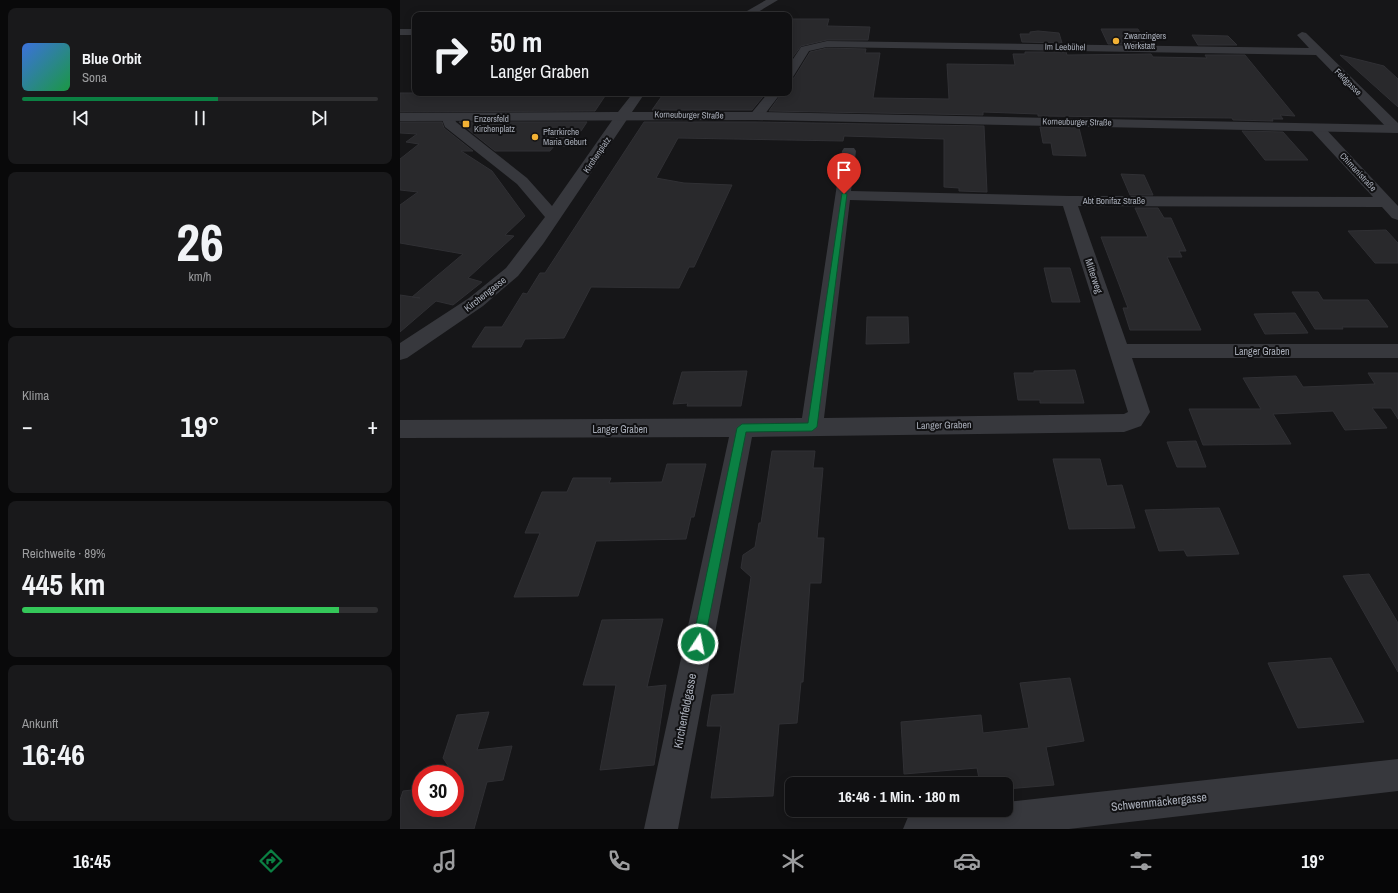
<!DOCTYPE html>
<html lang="de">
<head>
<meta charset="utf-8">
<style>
	:root { --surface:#101012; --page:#19191b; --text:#f1f3f6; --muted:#9c9d9f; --line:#303032; --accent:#0b8043 }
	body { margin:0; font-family:"Archivo Narrow",sans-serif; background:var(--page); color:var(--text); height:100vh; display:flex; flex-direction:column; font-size:15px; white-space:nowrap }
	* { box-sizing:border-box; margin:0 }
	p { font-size:13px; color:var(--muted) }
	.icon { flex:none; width:22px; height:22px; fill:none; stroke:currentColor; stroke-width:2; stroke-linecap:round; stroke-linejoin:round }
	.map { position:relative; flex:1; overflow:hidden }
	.drawer { display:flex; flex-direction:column; gap:8px; padding:8px; background:#09090a; width:400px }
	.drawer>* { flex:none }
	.hud { position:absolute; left:12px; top:12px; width:380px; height:84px; border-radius:8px; box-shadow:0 2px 10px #0003,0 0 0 1px var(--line); background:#101012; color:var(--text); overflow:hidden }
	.speed { position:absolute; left:12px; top:765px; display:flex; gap:8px; font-size:20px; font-weight:700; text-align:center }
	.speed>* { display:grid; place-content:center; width:52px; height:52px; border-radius:50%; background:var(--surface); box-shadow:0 2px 10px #0003,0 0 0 1px var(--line); line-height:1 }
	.speed .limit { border:6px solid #d22; background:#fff; color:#111 }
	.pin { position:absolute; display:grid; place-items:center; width:34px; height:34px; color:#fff; margin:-41px -17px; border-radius:50% 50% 50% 0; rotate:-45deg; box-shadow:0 0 4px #0007 }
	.pin .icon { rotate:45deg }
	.me { position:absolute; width:44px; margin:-22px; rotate:11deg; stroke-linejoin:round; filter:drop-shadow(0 0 3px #0008) }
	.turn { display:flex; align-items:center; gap:14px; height:84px; padding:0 12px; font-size:18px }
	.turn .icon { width:52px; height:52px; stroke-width:2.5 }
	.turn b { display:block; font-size:28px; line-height:34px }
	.big { font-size:30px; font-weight:800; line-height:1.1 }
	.drawer .card { flex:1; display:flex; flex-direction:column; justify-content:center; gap:6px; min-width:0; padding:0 14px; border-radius:8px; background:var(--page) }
	.drawer .dial { align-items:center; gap:0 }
	.dial b { font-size:52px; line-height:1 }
	.song { display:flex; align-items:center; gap:12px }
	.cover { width:48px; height:48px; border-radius:6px; background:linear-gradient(135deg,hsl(220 70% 55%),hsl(140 70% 35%)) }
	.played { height:4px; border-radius:2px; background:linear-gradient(90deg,var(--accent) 55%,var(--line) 55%) }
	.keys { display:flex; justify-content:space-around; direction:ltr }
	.heat { display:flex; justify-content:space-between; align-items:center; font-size:22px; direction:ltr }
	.charge { height:6px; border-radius:3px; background:linear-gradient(90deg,#34c759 89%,var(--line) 0) }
	.trip { position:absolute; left:385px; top:777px; width:228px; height:40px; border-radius:8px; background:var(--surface); box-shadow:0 2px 10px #0003,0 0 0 1px var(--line); font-weight:800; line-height:40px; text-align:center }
	.tab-bar { display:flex; height:64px; justify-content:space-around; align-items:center; background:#060607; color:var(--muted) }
	.tab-bar .icon { width:28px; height:28px }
	.tab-bar .on { color:var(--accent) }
	.tab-bar b { font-size:18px; color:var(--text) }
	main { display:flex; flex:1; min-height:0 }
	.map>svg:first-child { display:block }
</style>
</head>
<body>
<main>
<section class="drawer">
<div class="card">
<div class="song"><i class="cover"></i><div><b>Blue Orbit</b><p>Sona</p></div></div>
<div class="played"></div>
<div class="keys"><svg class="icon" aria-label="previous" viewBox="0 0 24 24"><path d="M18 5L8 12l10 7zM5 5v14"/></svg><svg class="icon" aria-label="pause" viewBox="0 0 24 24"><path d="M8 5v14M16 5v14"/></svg><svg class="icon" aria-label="next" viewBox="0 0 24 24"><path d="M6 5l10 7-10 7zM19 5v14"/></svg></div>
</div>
<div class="card dial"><b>26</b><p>km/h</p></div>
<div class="card"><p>Klima</p>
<div class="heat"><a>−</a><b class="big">19°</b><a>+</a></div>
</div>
<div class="card"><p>Reichweite · 89%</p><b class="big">445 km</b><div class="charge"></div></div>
<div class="card"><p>Ankunft</p><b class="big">16:46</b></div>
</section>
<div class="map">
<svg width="998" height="829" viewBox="0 0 998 829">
	<rect width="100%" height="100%" fill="#161618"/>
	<path fill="#29292c" stroke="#303034" d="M 389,19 L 429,19 L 427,26 L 470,27 L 468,40 L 427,40 L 401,46 L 389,62 Z
		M 701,29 L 738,29 L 746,44 L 708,44 Z
		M 638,31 L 659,33 L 662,43 L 622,42 L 620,34 L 630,34 L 630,32 Z
		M 792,35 L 828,36 L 837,45 L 798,45 Z
		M 427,48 L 466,49 L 465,53 L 480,53 L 473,98 L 549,99 L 547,64 L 615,65 L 613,54 L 625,54 L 625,52 L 666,52 L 667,55 L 751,54 L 753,57 L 807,58 L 805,55 L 845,55 L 895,116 L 880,115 L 883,119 L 872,119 L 873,121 L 833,120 L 832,118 L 638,116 L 638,114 L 583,112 L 583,115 L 369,111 L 382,93 L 389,93 L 389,79 L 394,78 L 410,52 Z
		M 940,55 L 984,66 L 998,79 L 998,107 Z
		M 0,93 L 207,93 L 195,111 L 0,112 Z
		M 264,93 L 366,93 L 352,110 L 252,110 Z
		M 0,122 L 42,122 L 44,128 L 73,151 L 61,151 L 92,171 L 125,216 L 105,235 L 114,236 L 68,278 L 82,282 L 53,305 L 36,301 L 0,332 L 0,295 L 20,298 L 12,297 L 63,254 L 0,243 L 0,205 L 18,192 L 0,190 L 0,159 L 19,144 L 6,142 L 17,134 L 0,133 Z
		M 59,122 L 187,122 L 181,131 L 177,131 L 166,146 L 154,146 L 150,151 L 95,151 Z
		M 244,122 L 356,122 L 584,126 L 587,192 L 559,191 L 559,188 L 544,187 L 544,139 L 444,136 L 443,141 L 278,138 L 256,178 L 284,183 L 332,185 L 294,267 L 289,267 L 279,288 L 191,287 L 164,338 L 125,339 L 121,347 L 72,347 L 85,327 L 102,327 L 123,293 L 127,294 L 140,273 L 145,273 Z
		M 640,127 L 679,128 L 686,156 L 653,155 L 651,143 L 643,143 Z
		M 842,131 L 883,132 L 908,160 L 865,160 Z
		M 721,174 L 744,175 L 753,195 L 730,195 Z
		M 735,208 L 758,208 L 764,218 L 771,218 L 786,251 L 779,251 L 782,257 L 767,257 L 801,330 L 730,330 L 723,308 L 728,308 L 701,237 L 748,237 Z
		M 986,230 L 998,243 L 998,263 L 975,263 L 948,231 Z
		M 644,268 L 670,268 L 680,302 L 652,302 Z
		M 892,292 L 918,292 L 923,300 L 968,300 L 988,327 L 942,327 L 943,329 L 915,329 Z
		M 895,313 L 908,333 L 865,334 L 854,314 Z
		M 467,317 L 508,317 L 509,343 L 466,344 Z
		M 675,370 L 684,403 L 640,403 L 640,400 L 618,400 L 614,373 L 634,373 L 634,371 Z
		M 347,371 L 341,406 L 287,406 L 288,403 L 273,404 L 282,372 Z
		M 968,373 L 998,373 L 998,419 L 991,408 L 972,408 L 987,428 L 945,430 L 933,411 L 873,414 L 891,444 L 803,445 L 789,409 L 861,409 L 843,378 L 896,376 L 903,387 L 975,384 Z
		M 796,441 L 806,467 L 777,467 L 767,442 Z
		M 372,451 L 415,451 L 413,468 L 423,468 L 417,538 L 424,538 L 421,583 L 410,583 L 403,682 L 401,682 L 397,723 L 379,724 L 373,796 L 311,798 L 321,726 L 307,726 L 312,695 L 334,694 L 351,577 L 341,568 L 343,555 L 355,547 L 359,523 L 361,523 Z
		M 653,459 L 700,459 L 707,486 L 722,485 L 735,528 L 669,529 Z
		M 267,464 L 306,464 L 294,517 L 291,517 L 286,539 L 196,541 L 178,596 L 114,597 L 140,533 L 125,533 L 142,492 L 167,492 L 173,478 L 211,478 L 209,483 L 262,482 Z
		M 819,508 L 839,554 L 787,556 L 784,550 L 759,551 L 745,510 Z
		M 969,574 L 998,623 L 998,672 L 943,576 Z
		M 263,619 L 247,687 L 266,685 L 254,765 L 200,770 L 216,685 L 183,685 L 202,620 Z
		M 931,658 L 964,722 L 898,728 L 868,663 Z
		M 670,678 L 684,741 L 646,747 L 654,785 L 606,789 L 606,784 L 580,784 L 577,768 L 504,774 L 501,722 L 581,715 L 583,733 L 629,728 L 620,683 Z
		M 89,712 L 77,750 L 112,746 L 103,780 L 87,782 L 74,829 L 0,829 L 0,800 L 3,791 L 21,789 L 21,808 L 55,808 L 55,786 L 61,785 L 43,758 L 57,715 Z"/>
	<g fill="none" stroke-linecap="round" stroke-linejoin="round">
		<path fill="#37383d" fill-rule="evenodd" d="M 0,29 L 15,29 L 15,35 L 0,35 Z
			M 902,32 L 906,33 L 998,123 L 998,133 L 991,132 L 916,55 L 427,47 L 409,51 L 393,77 L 389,78 L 389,65 L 401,47 L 427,41 L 909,48 L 897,35 Z
			M 368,93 L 381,93 L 361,119 L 351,119 L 349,116 Z
			M 223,111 L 228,112 L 230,115 L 143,244 L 118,276 L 83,306 L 7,358 L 0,360 L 0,343 L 69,298 L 106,268 L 145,217 L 117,184 L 45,127 L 41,117 L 43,114 L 53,114 L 56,122 L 127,178 L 152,206 L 218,112 Z
			M 917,124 L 922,125 L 998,206 L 998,220 L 992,218 L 982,207 L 678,206 L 727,344 L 998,344 L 998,358 L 732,358 L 750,412 L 741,426 L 724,432 L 352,437 L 278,829 L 244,829 L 329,437 L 0,438 L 0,420 L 402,418 L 442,151 L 444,148 L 454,148 L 456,151 L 451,191 L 669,196 L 973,197 L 912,131 L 910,128 L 912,125 ZM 450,200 L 663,206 L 728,412 L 724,414 L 424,418 Z
			M 998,759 L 998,791 L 669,829 L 503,829 L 508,817 C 538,805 574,810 606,810 L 606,802 Z"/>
		<path fill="#37383d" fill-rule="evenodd" d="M 366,0 L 378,0 L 353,15 L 340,15 Z
			M 233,93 L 245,93 L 232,112 L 356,112 L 998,125 L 998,133 L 356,120 L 0,121 L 0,113 L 218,112 Z"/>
	</g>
	<path fill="#0b8043" stroke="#07532c" d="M 442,193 L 447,194 L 417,427 L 412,431 L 346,432 L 304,644 L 302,648 L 298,650 L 294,648 L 292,644 L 337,428 L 342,424 L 408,423 Z"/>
	<g fill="#f2b134" stroke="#111113" stroke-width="1.5">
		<circle cx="716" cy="41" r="4"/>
		<rect x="62" y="120" width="8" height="8" rx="2"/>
		<circle cx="135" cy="137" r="4"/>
	</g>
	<g text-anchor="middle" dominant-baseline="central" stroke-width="4" stroke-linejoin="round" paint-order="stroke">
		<g font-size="9" fill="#a8adb8" stroke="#111113" text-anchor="start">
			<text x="724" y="36">Zwanzingers<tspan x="724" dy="10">Werkstatt</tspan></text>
			<text x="74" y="119">Enzersfeld<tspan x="74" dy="10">Kirchenplatz</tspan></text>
			<text x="143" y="132">Pfarrkirche<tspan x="143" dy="10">Maria Geburt</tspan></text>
		</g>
		<g font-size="9" fill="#a8adb8" stroke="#111113">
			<text transform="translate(665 47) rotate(1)">Im Leebühel</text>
			<text transform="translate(948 82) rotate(45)">Feldgasse</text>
			<text transform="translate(289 115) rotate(1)">Korneuburger Straße</text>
			<text transform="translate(677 122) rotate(1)">Korneuburger Straße</text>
			<text transform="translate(197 155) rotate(-56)">Kirchenplatz</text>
			<text transform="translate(958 172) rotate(47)">Chimanistraße</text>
			<text x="714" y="201">Abt Bonifaz Straße</text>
		</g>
		<g font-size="10" fill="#a8adb8" stroke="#111113">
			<text transform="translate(694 276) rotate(72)">Mitterweg</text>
			<text transform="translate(85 294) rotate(-38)">Kirchengasse</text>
			<text x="862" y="351">Langer Graben</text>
			<text transform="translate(544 425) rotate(-1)">Langer Graben</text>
			<text x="220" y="429">Langer Graben</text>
		</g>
		<g font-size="12" fill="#a8adb8" stroke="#111113">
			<text transform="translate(285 711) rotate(-79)">Kirchenfeldgasse</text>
			<text transform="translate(759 802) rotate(-6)">Schwemmäckergasse</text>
		</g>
	</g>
</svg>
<div class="speed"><div class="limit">30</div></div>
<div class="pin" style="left:444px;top:194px;background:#d93025"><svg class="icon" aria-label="arrive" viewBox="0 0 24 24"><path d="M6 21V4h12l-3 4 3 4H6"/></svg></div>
<svg class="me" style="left:298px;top:644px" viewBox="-20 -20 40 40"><circle r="17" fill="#0b8043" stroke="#fff" stroke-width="3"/><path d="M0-11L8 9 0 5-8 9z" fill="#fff"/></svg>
<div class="trip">16:46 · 1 Min. · 180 m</div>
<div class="hud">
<div class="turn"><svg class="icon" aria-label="right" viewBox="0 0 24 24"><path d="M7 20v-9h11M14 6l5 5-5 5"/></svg><div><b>50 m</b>Langer Graben</div></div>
</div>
</div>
</main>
<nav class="tab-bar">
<b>16:45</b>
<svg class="icon on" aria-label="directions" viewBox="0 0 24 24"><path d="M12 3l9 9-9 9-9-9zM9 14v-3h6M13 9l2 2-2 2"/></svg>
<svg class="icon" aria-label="music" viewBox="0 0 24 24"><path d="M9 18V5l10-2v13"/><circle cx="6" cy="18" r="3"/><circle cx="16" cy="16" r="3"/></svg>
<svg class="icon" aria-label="phone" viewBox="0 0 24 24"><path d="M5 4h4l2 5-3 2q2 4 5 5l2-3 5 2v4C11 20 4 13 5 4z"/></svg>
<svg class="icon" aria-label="climate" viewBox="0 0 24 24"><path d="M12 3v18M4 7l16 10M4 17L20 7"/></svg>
<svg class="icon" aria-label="car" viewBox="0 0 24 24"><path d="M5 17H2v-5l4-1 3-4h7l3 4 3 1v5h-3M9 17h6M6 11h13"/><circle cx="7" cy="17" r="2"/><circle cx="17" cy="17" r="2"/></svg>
<svg class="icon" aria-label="filters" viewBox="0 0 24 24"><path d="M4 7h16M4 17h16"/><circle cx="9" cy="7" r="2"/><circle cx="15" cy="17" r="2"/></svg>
<b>19°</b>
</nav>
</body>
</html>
